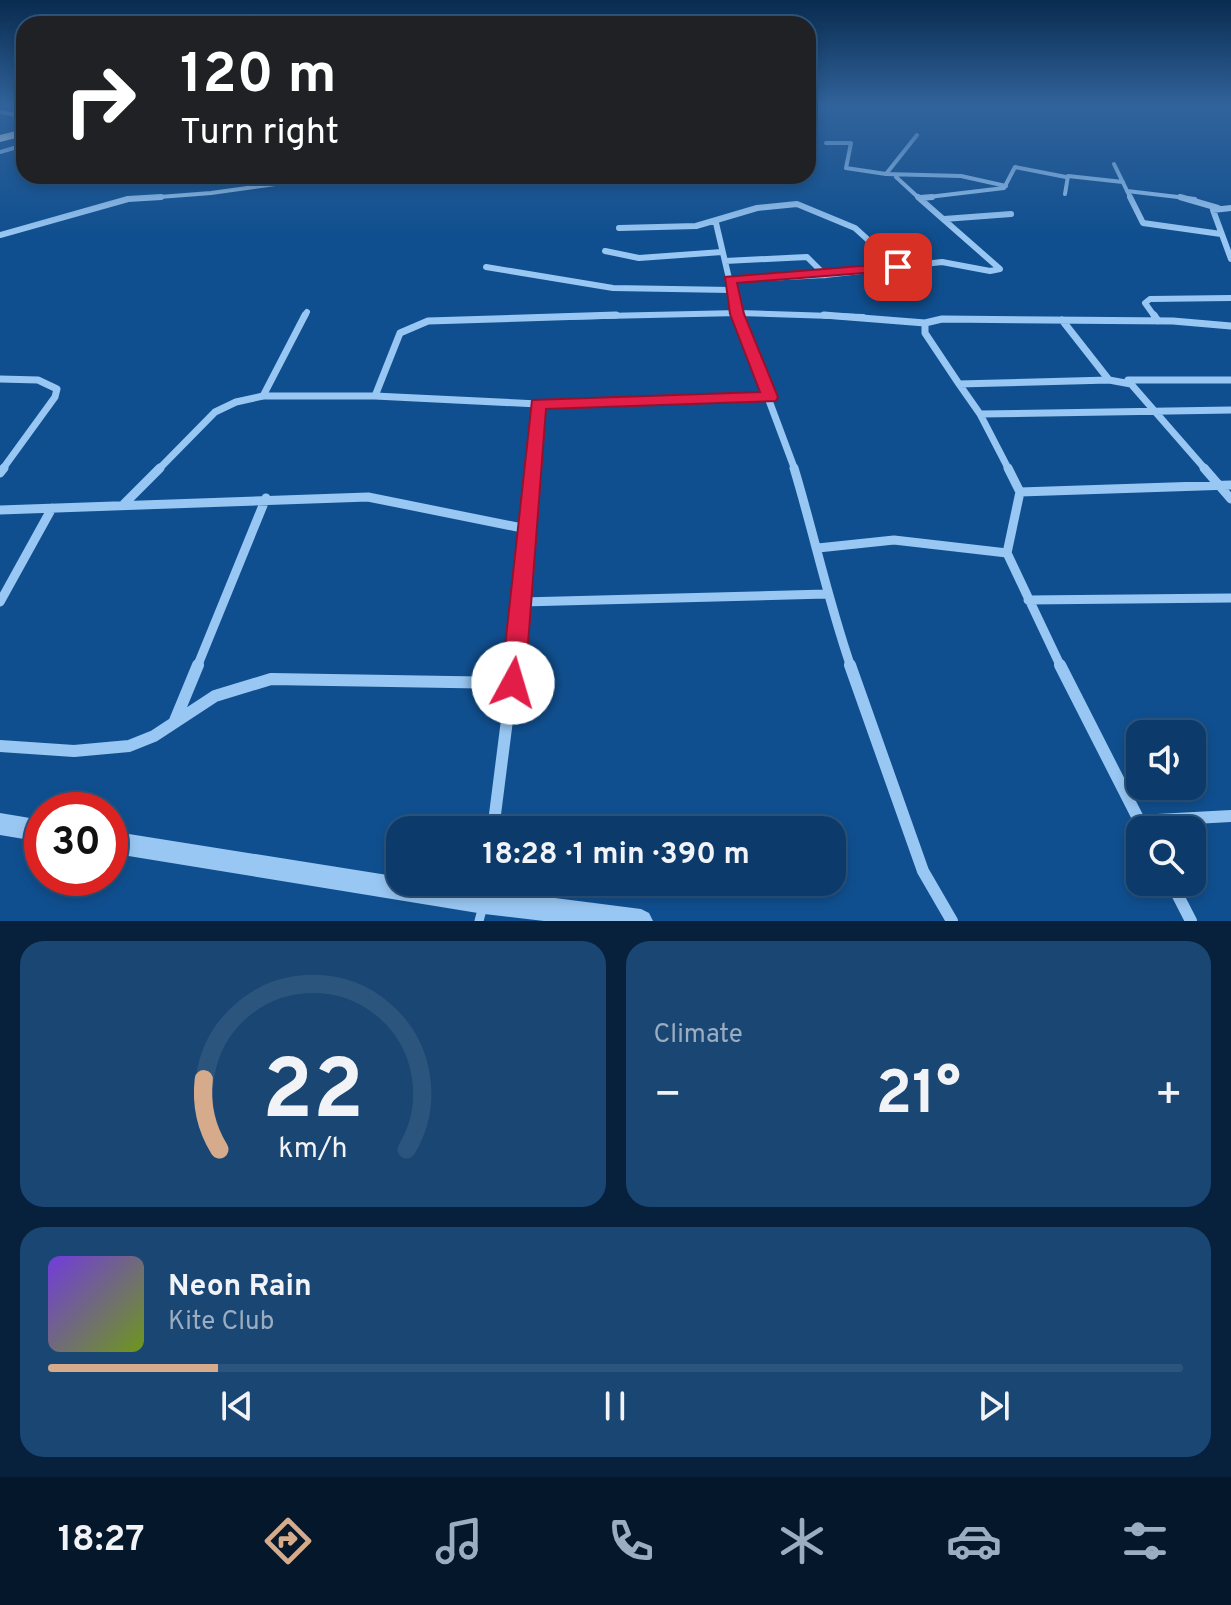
<!DOCTYPE html>
<html lang="en">
<head>
<meta charset="utf-8">
<style>
	:root { --surface:#0c3b6b; --page:#1a4673; --text:#f1f3f6; --muted:#9aadc1; --line:#2c557e; --accent:#d6ab8b }
	body { margin:0; font-family:Overpass,sans-serif; background:var(--page); color:var(--text); height:100vh; display:flex; flex-direction:column; font-size:30px; white-space:nowrap }
	* { box-sizing:border-box; margin:0 }
	p { font-size:26px; color:var(--muted) }
	.icon { flex:none; width:44px; height:44px; fill:none; stroke:currentColor; stroke-width:2; stroke-linecap:round; stroke-linejoin:round }
	.map { position:relative; height:921px; overflow:hidden }
	.side { display:flex; flex-direction:column; gap:20px; padding:20px; background:#07203b; flex:1 }
	.side>* { flex:none }
	.guide { position:absolute; left:16px; top:16px; width:800px; height:168px; border-radius:24px; box-shadow:0 4px 12px #0003,0 0 0 2px var(--line); background:#202124; color:#fff; overflow:hidden }
	.buttons { position:absolute; left:1126px; top:720px; display:grid; gap:16px }
	.buttons a { display:grid; place-items:center; width:80px; height:80px; border-radius:16px; background:var(--surface); box-shadow:0 4px 12px #0003,0 0 0 2px var(--line); font-size:40px }
	.speed { position:absolute; left:24px; top:792px; display:flex; gap:16px; font-size:40px; font-weight:700; text-align:center }
	.speed>* { display:grid; place-content:center; width:104px; height:104px; border-radius:50%; background:var(--surface); box-shadow:0 4px 12px #0003,0 0 0 2px var(--line); line-height:1 }
	.speed .limit { border:12px solid #d22; background:#fff; color:#111 }
	.pin { position:absolute; display:grid; place-items:center; width:68px; height:68px; color:#fff; margin:-34px; border-radius:16px; box-shadow:0 4px 12px #0006 }
	.me { position:absolute; width:88px; margin:-44px; rotate:6deg; stroke-linejoin:round; filter:drop-shadow(0 0 6px #0008) }
	.turn { display:flex; align-items:center; gap:28px; height:168px; padding:0 32px; font-size:36px }
	.turn .icon { width:104px; height:104px; stroke-width:2.5 }
	.turn b { display:block; font-size:56px; line-height:68px }
	.big { font-size:60px; font-weight:700; line-height:1.1 }
	.side .card { flex:1; display:flex; flex-direction:column; justify-content:center; gap:12px; min-width:0; padding:0 28px; border-radius:24px; background:var(--page) }
	.side .dial { align-items:center; gap:0 }
	.dial svg { height:208px; overflow:visible; fill:none; stroke:var(--line); stroke-width:7; stroke-linecap:round; text-anchor:middle }
	.dial text { fill:var(--text); stroke:none }
	.song { display:flex; align-items:center; gap:24px }
	.cover { width:96px; height:96px; border-radius:12px; background:linear-gradient(135deg,hsl(260 70% 55%),hsl(80 70% 35%)) }
	.played { height:8px; border-radius:4px; background:linear-gradient(90deg,var(--accent) 15%,var(--line) 15%) }
	.keys { display:flex; justify-content:space-around; direction:ltr }
	.heat { display:flex; justify-content:space-between; align-items:center; font-size:44px; direction:ltr }
	.side .tiles { flex:1; display:grid; gap:20px; grid-template-columns:1fr 1fr }
	.card:last-child { grid-column:span 2 }
	.trip { position:absolute; left:386px; top:816px; width:460px; height:80px; border-radius:24px; background:var(--surface); box-shadow:0 4px 12px #0003,0 0 0 2px var(--line); font-weight:700; line-height:80px; text-align:center }
	.tabs { display:flex; height:128px; justify-content:space-around; align-items:center; background:#05182b; color:var(--muted) }
	.tabs .icon { width:56px; height:56px }
	.tabs .active { color:var(--accent) }
	.tabs b { font-size:36px; color:var(--text) }
	.map>svg:first-child { display:block }
</style>
</head>
<body>
<div class="map">
<svg width="1231" height="921" viewBox="0 0 1231 921">
	<rect width="100%" height="100%" fill="#104f8f"/>
	<g fill="none" stroke-linecap="round" stroke-linejoin="round">
		<path stroke="#99c7f3" stroke-width="9" d="M 479,921 L 483,906"/>
		<path stroke="#99c7f3" stroke-width="4" d="M 0,112 L 24,116
			M 917,135 L 886,174 L 961,176 L 1006,186
			M 826,143 L 851,143 L 846,168 L 886,174
			M 0,152 L 24,145
			M 1114,164 L 1131,199
			M 896,177 L 920,199
			M 1127,191 L 1195,199
			M 1065,194 L 1068,176 L 1123,182
			M 920,198 L 1004,188 L 1015,167 L 1066,177
			M 133,199 L 211,193 L 334,176"/>
		<path stroke="#99c7f3" stroke-width="6" d="M 1130,197 L 1143,223 L 1221,234
			M 1180,197 L 1218,208
			M 920,198 L 932,197
			M 1231,208 L 1213,210 L 1231,259
			M 944,219 L 1011,214
			M 716,223 L 738,317
			M 619,228 L 696,226 L 757,208 L 797,204 L 855,228 L 898,267
			M 0,235 L 128,199 L 161,197
			M 605,251 L 639,258 L 722,252
			M 725,261 L 807,257 L 825,275
			M 486,267 L 613,288 L 731,290
			M 729,280 L 825,275 L 942,262 L 990,271 L 1000,269 L 918,197
			M 304,317 L 307,312
			M 559,317 L 739,313 L 863,317
			M 1155,317 L 1145,303 L 1150,299 L 1231,298"/>
		<path stroke="#99c7f3" stroke-width="7" d="M 737,315 L 795,470
			M 824,315 L 925,323
			M 1154,315 L 1158,321
			M 1062,320 L 1109,380
			M 0,379 L 38,380 L 57,389 L 55,397 L 2,470
			M 1128,380 L 1231,380
			M 959,384 L 980,414 L 1009,470
			M 263,396 L 305,315
			M 375,396 L 400,333 L 428,321 L 616,315
			M 980,414 L 1231,410
			M 158,470 L 215,412 L 236,402 L 263,396 L 375,396 L 538,404 L 770,397
			M 533,470 L 538,404
			M 1206,470 L 1131,384 L 1109,380 L 959,384 L 925,333 L 925,323 L 942,319 L 1173,321 L 1231,326"/>
		<path stroke="#99c7f3" stroke-width="9" d="M 794,468 C 814,534 828,601 851,667
			M 1008,468 L 1020,492 L 1007,553 L 1061,667
			M 1204,468 L 1231,499
			M 0,473 L 4,468
			M 1020,492 L 1231,485
			M 124,504 L 160,468
			M 0,510 L 368,497 L 527,529
			M 818,548 L 894,540 L 1007,553
			M 1028,600 L 1231,598
			M 0,602 L 52,508
			M 522,602 L 826,594
			M 197,667 L 266,498
			M 514,667 L 533,468"/>
		<path stroke="#99c7f3" stroke-width="12" d="M 850,665 L 923,871 L 952,921
			M 1060,665 L 1144,830
			M 174,723 L 198,665
			M 0,746 L 74,751 L 129,746 L 154,736 L 215,696 L 271,679 L 513,683
			M 1139,821 L 1231,816
			M 493,830 L 514,665
			M 1171,882 L 1191,921"/>
		<path fill="#99c7f3" fill-rule="evenodd" d="M 0,813 L 42,820 L 42,842 L 0,835 Z
			M 110,831 L 400,877 L 400,882 L 431,882 L 641,909 L 649,913 L 653,921 L 544,921 L 484,914 L 110,853 Z"/>
		<path fill="#f2f8ff" fill-rule="evenodd" d="M 24,129 L 24,136 L 0,142 L 0,135 Z"/>
	</g>
	<linearGradient id="sky" x2="0" y2="1"><stop stop-color="#092b4f"/><stop offset="0.45" stop-color="#31639b"/><stop offset="1" stop-color="#31639b" stop-opacity="0"/></linearGradient>
	<rect width="1231" height="235" fill="url(#sky)"/>
	<path fill="#e11d48" stroke="#92132f" stroke-width="2" d="M 898,263 L 902,264 L 902,270 L 737,283 L 744,314 L 778,397 L 776,401 L 546,409 L 525,683 L 521,691 L 513,694 L 504,691 L 501,683 L 532,400 L 760,392 L 730,314 L 725,277 Z"/>
</svg>
<div class="buttons">
<a><svg class="icon" aria-label="sound" viewBox="0 0 24 24"><path d="M4 9h4l5-4v14l-5-4H4zM17 9q2 3 0 6"/></svg></a>
<a><svg class="icon" aria-label="search" viewBox="0 0 24 24"><circle cx="10" cy="10" r="6"/><path d="M15 15l6 6"/></svg></a>
</div>
<div class="speed"><div class="limit">30</div></div>
<div class="pin" style="left:898px;top:267px;background:#d93025"><svg class="icon" aria-label="arrive" viewBox="0 0 24 24"><path d="M6 21V4h12l-3 4 3 4H6"/></svg></div>
<svg class="me" style="left:513px;top:683px" viewBox="-20 -20 40 40"><circle r="19" fill="#fff"/><path d="M0-13L10 11 0 6-10 11z" fill="#e11d48"/></svg>
<div class="trip">18:28 · 1 min · 390 m</div>
<div class="guide">
<div class="turn"><svg class="icon" aria-label="right" viewBox="0 0 24 24"><path d="M7 20v-9h11M14 6l5 5-5 5"/></svg><div><b>120 m</b>Turn right</div></div>
</div>
</div>
<section class="side">
<div class="tiles">
<div class="card dial"><svg viewBox="0 0 100 80">
<path d="M14 69A42 42 0 1 1 86 69"/>
<path d="M14 69A42 42 0 0 1 8 42" stroke="#d6ab8b"/>
<text x="50" y="56" font-size="32" font-weight="700">22</text>
<text x="50" y="72" font-size="11">km/h</text>
</svg></div>
<div class="card"><p>Climate</p>
<div class="heat"><a>−</a><b class="big">21°</b><a>+</a></div>
</div>
<div class="card">
<div class="song"><i class="cover"></i><div><b>Neon Rain</b><p>Kite Club</p></div></div>
<div class="played"></div>
<div class="keys"><svg class="icon" aria-label="previous" viewBox="0 0 24 24"><path d="M18 5L8 12l10 7zM5 5v14"/></svg><svg class="icon" aria-label="pause" viewBox="0 0 24 24"><path d="M8 5v14M16 5v14"/></svg><svg class="icon" aria-label="next" viewBox="0 0 24 24"><path d="M6 5l10 7-10 7zM19 5v14"/></svg></div>
</div>
</div>
</section>
<nav class="tabs">
<b>18:27</b>
<svg class="icon active" aria-label="directions" viewBox="0 0 24 24"><path d="M12 3l9 9-9 9-9-9zM9 14v-3h6M13 9l2 2-2 2"/></svg>
<svg class="icon" aria-label="music" viewBox="0 0 24 24"><path d="M9 18V5l10-2v13"/><circle cx="6" cy="18" r="3"/><circle cx="16" cy="16" r="3"/></svg>
<svg class="icon" aria-label="phone" viewBox="0 0 24 24"><path d="M5 4h4l2 5-3 2q2 4 5 5l2-3 5 2v4C11 20 4 13 5 4z"/></svg>
<svg class="icon" aria-label="climate" viewBox="0 0 24 24"><path d="M12 3v18M4 7l16 10M4 17L20 7"/></svg>
<svg class="icon" aria-label="car" viewBox="0 0 24 24"><path d="M5 17H2v-5l4-1 3-4h7l3 4 3 1v5h-3M9 17h6M6 11h13"/><circle cx="7" cy="17" r="2"/><circle cx="17" cy="17" r="2"/></svg>
<svg class="icon" aria-label="filters" viewBox="0 0 24 24"><path d="M4 7h16M4 17h16"/><circle cx="9" cy="7" r="2"/><circle cx="15" cy="17" r="2"/></svg>
</nav>
</body>
</html>
